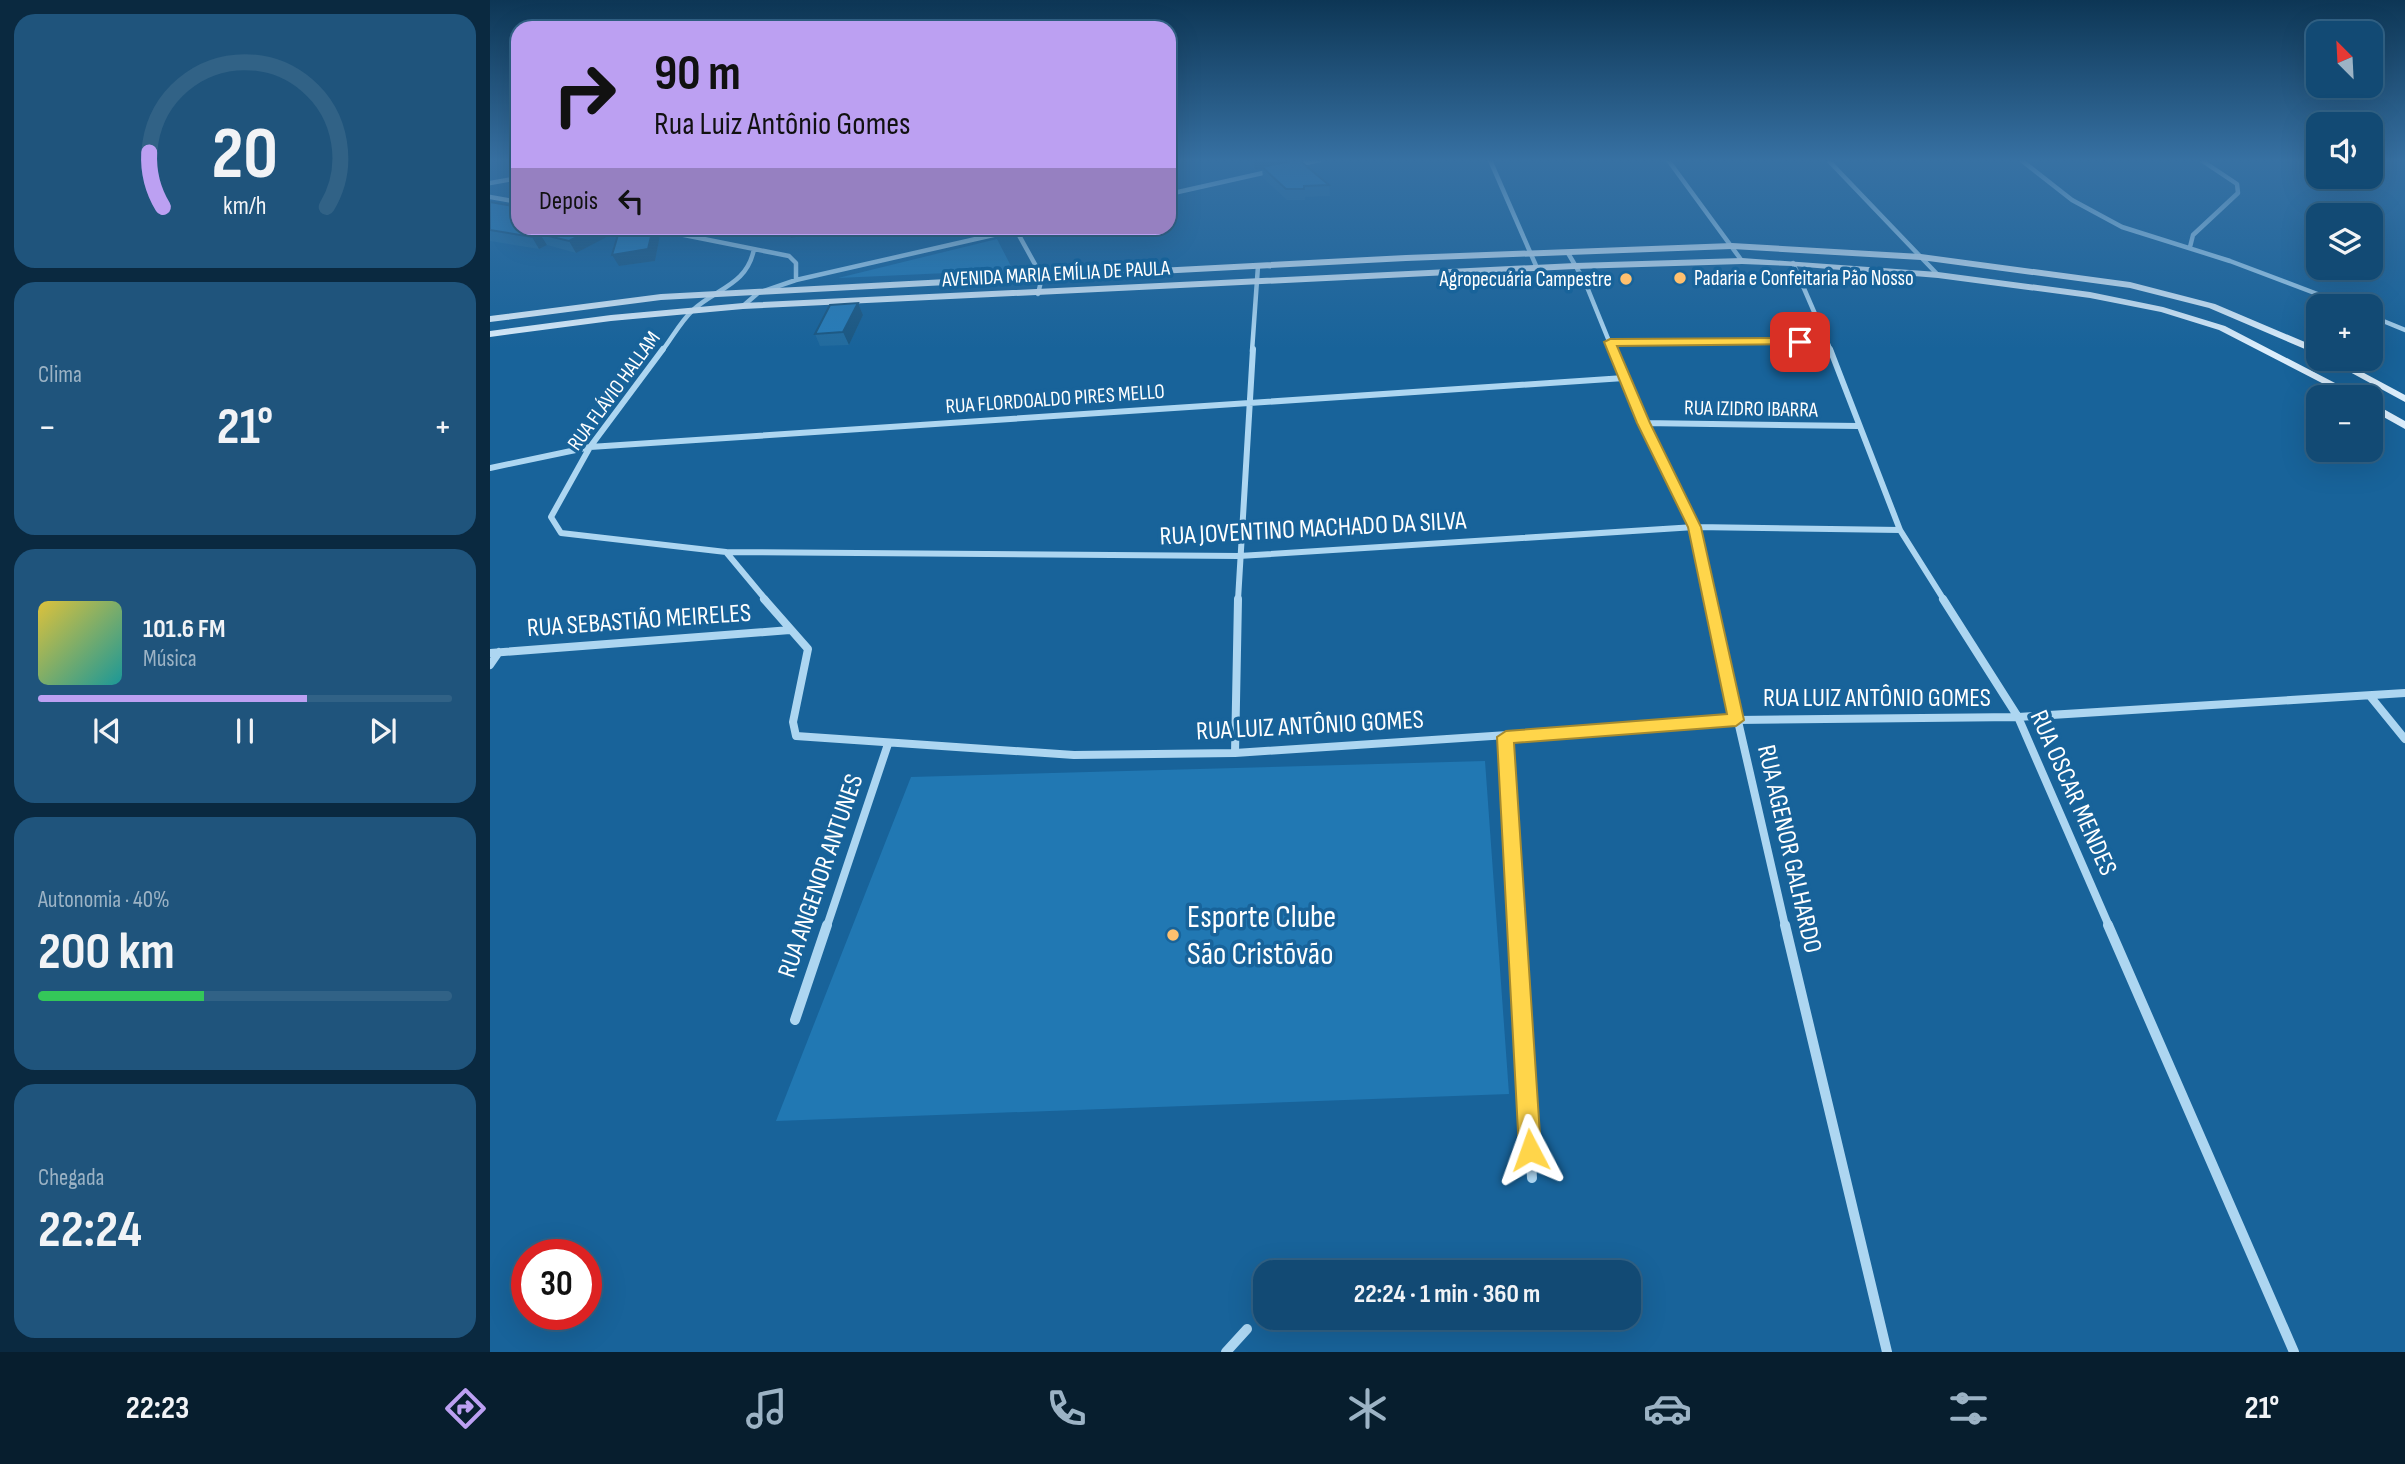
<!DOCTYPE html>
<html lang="pt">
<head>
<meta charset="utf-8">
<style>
	:root { --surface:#124a74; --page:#1f547c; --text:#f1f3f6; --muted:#9cb3c5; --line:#316286; --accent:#bca0f2 }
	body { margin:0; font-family:"Sofia Sans Condensed",sans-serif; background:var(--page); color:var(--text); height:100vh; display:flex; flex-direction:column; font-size:26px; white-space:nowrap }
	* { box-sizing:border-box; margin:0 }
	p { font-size:23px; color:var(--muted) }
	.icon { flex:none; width:38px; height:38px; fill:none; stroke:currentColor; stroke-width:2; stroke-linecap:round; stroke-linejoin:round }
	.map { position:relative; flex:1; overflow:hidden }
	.side { display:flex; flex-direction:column; gap:14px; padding:14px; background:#0a2940; width:490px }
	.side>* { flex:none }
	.top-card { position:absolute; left:21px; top:21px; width:665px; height:214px; border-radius:21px; box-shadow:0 7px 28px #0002,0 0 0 2px var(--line); background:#bca0f2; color:#111; overflow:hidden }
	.needle { width:46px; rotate:336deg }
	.buttons { position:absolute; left:1816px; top:21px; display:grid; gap:14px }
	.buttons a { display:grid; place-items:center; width:77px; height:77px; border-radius:14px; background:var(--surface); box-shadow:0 7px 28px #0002,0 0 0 2px var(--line); font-size:35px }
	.speed { position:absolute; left:21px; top:1239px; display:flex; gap:14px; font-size:35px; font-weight:700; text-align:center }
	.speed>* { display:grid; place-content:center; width:91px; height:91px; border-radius:50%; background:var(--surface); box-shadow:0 7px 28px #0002,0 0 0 2px var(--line); line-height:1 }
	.speed .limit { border:10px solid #d22; background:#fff; color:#111 }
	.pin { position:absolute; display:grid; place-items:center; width:60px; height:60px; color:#fff; margin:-30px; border-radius:14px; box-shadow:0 4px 10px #0006 }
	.me { position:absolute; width:77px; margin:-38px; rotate:356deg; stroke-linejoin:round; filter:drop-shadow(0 0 5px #0008) }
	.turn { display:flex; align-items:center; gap:24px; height:147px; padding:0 28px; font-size:32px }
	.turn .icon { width:91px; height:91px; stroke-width:2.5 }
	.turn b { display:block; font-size:49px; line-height:60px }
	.then { display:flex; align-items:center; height:66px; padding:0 28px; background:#0003; gap:14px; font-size:26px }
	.big { font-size:52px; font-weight:700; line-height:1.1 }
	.side .widget { flex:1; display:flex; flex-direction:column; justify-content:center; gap:10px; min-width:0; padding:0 24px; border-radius:21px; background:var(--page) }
	.side .dial { align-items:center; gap:0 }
	.dial svg { height:182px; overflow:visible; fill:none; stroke:var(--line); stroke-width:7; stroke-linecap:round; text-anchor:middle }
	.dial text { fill:var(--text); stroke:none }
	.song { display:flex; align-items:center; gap:21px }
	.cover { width:84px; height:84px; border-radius:10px; background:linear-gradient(135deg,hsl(50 70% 55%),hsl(180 70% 35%)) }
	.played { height:7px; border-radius:4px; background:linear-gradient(90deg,var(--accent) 65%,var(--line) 65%) }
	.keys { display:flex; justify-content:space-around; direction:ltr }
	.heat { display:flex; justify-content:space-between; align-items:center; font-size:38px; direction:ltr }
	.charge { height:10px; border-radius:5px; background:linear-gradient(90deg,#34c759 40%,var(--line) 0) }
	.trip { position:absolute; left:763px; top:1260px; width:388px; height:70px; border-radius:21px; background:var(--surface); box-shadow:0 7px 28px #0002,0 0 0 2px var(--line); font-weight:700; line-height:70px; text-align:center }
	.tab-bar { display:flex; height:112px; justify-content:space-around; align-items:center; background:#071e2e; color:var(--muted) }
	.tab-bar .icon { width:49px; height:49px }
	.tab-bar .selected { color:var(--accent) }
	.tab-bar b { font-size:32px; color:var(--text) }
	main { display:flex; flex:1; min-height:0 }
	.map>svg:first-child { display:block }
</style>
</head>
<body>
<main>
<section class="side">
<div class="widget dial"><svg viewBox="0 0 100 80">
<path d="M14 69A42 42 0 1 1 86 69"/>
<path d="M14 69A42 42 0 0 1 8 45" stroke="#bca0f2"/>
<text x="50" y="56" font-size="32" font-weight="700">20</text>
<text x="50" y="72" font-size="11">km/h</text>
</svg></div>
<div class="widget"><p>Clima</p>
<div class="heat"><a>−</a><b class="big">21°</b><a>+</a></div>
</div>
<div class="widget">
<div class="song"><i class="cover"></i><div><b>101.6 FM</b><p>Música</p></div></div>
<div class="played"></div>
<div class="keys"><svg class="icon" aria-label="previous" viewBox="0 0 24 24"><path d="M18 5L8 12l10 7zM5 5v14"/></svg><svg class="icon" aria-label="pause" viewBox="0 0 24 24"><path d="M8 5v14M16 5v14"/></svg><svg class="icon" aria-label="next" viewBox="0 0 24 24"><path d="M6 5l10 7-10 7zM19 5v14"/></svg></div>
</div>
<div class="widget"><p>Autonomia · 40%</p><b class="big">200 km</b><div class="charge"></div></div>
<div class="widget"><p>Chegada</p><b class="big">22:24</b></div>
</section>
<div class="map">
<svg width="1915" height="1352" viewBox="0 0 1915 1352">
	<rect width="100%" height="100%" fill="#18639a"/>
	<path fill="#2178b3" d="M 507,239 L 523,270 L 348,278 Z
		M 995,761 L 1019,1094 L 286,1121 L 421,777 Z"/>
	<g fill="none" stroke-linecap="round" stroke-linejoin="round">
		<path stroke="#add6f1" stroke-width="4.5" d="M 1000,160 L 1047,268
			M 1178,160 L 1252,261
			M 1338,160 L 1448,275
			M 1531,160 L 1582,200 L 1632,227 L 1740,261 L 1859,306
			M 807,165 L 830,160
			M 0,183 L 28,178
			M 679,194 L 782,171
			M 0,197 L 28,202
			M 159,228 L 299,256 L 306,263 L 306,280
			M 525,228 L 552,277 L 548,294
			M 1700,247 L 1703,235 L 1748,193 L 1747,184 L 1711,160
			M 1078,253 L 1095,282 L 1123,351
			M 1303,263 L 1341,351
			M 253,306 L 268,293 L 306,280 L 534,228
			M 1881,316 L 1915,330
			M 1120,342 L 1337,342
			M 172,351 C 182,338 191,321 203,310 C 227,288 257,285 264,249
			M 762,351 L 768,266"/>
		<path stroke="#add6f1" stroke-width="6" d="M 173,349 L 100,447 L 61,517 L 71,533 L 236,552 L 276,600
			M 1123,349 L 1153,423 L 1205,527 L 1221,600
			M 1340,349 L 1410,530 L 1454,600
			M 1153,423 L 1368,426
			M 0,468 L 100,447 L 1134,378
			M 236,552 L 749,556 L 1205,527 L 1410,530
			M 748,600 L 763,349"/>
		<path stroke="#add6f1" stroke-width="8" d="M 274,599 L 318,649 L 303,722 L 306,736 L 584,755 L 745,753 L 1246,720 L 1528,717 L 1915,693
			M 1220,599 L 1295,926
			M 1453,599 L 1528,717 L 1619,926
			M 0,653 L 300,630
			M 0,665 L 9,652
			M 1880,696 L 1915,739
			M 1016,737 L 1027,926
			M 745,753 L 748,599
			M 337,926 L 398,744"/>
		<path stroke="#add6f1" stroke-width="10" d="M 1027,925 L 1042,1178
			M 1295,925 L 1397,1352
			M 1618,925 L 1804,1352
			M 305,1020 L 337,925
			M 736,1352 L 757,1329"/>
		<path fill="#dceefc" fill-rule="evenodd" d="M 1242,243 L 1431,254 L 1640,282 L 1725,304 L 1829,348 L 1829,355 L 1719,308 L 1640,288 L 1431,260 L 1242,249 L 916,261 L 171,300 L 0,322 L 0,316 L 171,294 L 916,255 Z
			M 1252,258 L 1448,272 L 1600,292 L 1673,307 L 1735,326 L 1872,397 L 1859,397 L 1729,330 L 1671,312 L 1600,298 L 1448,278 L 1303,266 L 1252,264 L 1085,269 L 253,309 L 121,321 L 0,337 L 0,331 L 121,315 L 253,303 L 1085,263 Z
			M 1836,359 L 1848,359 L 1915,395 L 1915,402 Z
			M 1881,402 L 1915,421 L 1915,429 L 1881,410 Z"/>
	</g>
	<path fill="#226b9e" d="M 754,160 L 800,160 L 800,161 L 839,185 L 840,196 L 815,197 L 815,200 L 797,200 L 773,178 L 772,168 L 765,170 Z
		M 0,202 L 28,228 L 166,228 L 170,235 L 165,261 L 129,266 L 129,230 L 86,253 L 57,245 L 49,249 L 0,241 Z
		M 368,303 L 373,315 L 359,345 L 330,346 L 325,334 Z"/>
	<path fill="#1b5781" d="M 763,160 L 800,160 L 800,162 L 765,170 Z
		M 105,228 L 134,228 L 86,253 L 79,241 Z
		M 163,228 L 166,228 L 170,235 L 165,261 L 129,266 L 122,255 Z
		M 296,228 L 353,228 L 301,238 Z
		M 50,234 L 57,245 L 49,249 L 42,237 Z
		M 368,303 L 373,315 L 359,345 L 353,332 Z"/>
	<path fill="#277cb8" stroke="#1b5781" stroke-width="2" d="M 805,160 L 809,160 L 839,185 L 814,186 L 814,189 L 796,189 L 772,167 Z
		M 0,202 L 28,207 L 28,228 L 105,228 L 79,241 L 50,234 L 42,237 L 0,230 Z
		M 130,228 L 163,228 L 158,249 L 122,255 Z
		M 368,303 L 353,332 L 325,334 L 340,305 Z"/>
	<linearGradient id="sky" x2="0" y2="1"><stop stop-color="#0d3655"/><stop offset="0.46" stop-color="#3771a3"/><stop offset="1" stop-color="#3771a3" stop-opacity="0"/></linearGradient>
	<rect width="1915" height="349" fill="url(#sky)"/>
	<path fill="#ffd54a" stroke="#a68a30" stroke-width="2" d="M 1310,338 L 1316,342 L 1314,344 L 1127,346 L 1160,423 L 1211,527 L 1254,720 L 1246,726 L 1024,743 L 1051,1150 L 1048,1158 L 1040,1162 L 1032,1158 L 1029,1150 L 1007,737 L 1016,731 L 1237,714 L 1198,527 L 1147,423 L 1114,342 L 1120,339 Z"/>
	<g fill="#ffc06e" stroke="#18639a" stroke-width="2.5">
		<circle cx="1190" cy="278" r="7"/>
		<circle cx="1136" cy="279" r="7"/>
		<circle cx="683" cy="935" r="7"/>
	</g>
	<g text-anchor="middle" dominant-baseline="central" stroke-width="7" stroke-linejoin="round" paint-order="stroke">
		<g font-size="21" fill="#fff" stroke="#18639a">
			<text transform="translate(566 274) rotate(-3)">AVENIDA MARIA EMÍLIA DE PAULA</text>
			<text transform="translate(124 391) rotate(-54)">RUA FLÁVIO HALLAM</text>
			<text transform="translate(565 399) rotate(-4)">RUA FLORDOALDO PIRES MELLO</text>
			<text transform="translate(1261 409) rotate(1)">RUA IZIDRO IBARRA</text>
		</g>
		<g font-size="21" fill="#fff" stroke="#18639a" text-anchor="start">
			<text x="1204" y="278">Padaria e Confeitaria Pão Nosso</text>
			<text x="1122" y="279" text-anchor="end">Agropecuária Campestre</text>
		</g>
		<g font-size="26" fill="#fff" stroke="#18639a">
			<text transform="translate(823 529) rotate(-3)">RUA JOVENTINO MACHADO DA SILVA</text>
			<text transform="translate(149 621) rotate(-4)">RUA SEBASTIÃO MEIRELES</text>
			<text x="1387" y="698">RUA LUIZ ANTÔNIO GOMES</text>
			<text transform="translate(820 726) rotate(-3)">RUA LUIZ ANTÔNIO GOMES</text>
			<text transform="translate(1583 793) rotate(66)">RUA OSCAR MENDES</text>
			<text transform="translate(1299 849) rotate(77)">RUA AGENOR GALHARDO</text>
			<text transform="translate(331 876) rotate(-71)">RUA ANGENOR ANTUNES</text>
		</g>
		<g font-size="32" fill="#fff" stroke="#18639a" text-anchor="start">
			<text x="697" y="917">Esporte Clube<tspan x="697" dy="37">São Cristõvão</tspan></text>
		</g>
	</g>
</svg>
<div class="buttons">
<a><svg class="needle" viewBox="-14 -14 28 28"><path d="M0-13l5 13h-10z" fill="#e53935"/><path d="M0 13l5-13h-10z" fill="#9cb3c5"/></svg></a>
<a><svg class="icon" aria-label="sound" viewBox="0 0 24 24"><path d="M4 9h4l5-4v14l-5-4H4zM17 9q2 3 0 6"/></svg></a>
<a><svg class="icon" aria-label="layers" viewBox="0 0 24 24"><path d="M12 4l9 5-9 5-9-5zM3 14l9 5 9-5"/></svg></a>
<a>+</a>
<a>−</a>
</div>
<div class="speed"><div class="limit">30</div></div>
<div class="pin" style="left:1310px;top:342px;background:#d93025"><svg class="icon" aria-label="arrive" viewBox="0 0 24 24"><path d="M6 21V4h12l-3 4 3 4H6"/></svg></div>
<svg class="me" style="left:1040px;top:1150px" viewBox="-20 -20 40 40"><path d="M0-17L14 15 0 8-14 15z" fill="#ffd54a" stroke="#fff" stroke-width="4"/></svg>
<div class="trip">22:24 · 1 min · 360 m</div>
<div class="top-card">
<div class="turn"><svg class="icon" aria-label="right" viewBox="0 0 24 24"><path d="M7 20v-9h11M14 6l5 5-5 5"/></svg><div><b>90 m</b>Rua Luiz Antônio Gomes</div></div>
<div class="then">Depois<svg class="icon" aria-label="left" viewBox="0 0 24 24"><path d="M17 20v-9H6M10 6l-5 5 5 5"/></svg></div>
</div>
</div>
</main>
<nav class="tab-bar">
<b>22:23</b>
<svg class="icon selected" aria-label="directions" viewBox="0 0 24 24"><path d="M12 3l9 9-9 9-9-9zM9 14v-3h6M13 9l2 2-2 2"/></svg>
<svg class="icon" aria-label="music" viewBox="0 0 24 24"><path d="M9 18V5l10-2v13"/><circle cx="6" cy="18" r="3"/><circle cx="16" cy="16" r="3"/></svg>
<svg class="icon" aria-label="phone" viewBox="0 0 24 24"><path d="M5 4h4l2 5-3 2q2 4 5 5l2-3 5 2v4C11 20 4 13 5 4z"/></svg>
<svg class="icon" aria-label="climate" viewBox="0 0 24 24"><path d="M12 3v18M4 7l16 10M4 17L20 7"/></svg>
<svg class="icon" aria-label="car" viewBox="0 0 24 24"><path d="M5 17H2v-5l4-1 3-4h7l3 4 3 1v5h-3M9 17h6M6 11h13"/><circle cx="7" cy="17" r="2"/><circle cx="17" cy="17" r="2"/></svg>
<svg class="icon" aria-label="filters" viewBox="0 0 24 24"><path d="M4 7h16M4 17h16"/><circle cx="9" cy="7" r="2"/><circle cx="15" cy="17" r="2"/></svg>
<b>21°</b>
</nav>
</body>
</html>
